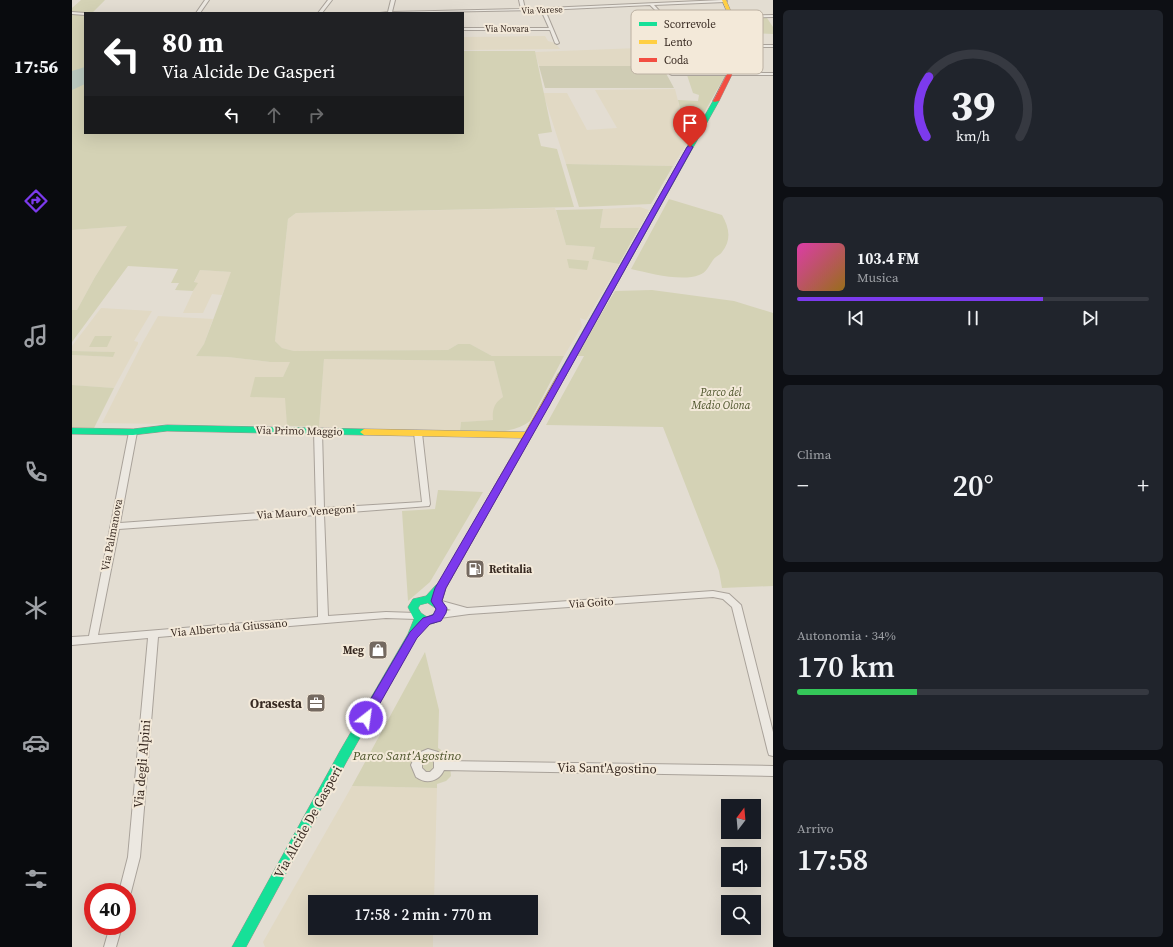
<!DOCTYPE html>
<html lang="it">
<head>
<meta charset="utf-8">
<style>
	:root { --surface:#171b24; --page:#20242c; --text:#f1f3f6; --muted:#9ea1a6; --line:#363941; --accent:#7c3aed }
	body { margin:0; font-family:"Source Serif 4",serif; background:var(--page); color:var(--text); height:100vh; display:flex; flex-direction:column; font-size:15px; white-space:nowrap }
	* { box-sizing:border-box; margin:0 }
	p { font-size:13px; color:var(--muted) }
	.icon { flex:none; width:22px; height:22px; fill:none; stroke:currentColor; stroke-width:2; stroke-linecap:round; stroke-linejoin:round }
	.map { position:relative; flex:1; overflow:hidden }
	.details { display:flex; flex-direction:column; gap:10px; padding:10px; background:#0d0f14; width:400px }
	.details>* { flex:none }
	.hud { position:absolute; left:12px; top:12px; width:380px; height:122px; border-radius:0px; box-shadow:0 4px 16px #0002; background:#202124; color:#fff; overflow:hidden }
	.needle { width:26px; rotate:16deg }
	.tools { position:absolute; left:649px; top:799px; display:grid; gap:8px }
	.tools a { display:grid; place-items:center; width:40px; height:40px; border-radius:0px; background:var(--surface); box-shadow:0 4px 16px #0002; font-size:20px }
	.speed { position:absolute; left:12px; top:883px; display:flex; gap:8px; font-size:20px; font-weight:700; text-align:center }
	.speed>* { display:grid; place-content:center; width:52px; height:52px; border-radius:50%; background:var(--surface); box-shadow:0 4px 16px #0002; line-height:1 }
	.speed .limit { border:6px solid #d22; background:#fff; color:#111 }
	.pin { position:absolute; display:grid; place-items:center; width:34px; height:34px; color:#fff; margin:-41px -17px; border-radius:50% 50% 50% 0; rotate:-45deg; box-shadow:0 0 4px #0007 }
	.pin .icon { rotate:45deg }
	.me { position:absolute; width:44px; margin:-22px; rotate:30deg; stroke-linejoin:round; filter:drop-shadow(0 0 3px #0008) }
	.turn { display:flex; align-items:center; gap:14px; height:84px; padding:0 12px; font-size:18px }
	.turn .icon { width:52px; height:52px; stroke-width:2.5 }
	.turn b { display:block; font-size:28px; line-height:34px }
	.lanes { display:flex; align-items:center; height:38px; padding:0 12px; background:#0003; justify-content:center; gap:20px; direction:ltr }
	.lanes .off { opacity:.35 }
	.big { font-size:30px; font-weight:600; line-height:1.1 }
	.details .card { flex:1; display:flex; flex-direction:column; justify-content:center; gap:6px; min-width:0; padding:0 14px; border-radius:6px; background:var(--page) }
	.details .dial { align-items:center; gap:0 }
	.dial svg { height:104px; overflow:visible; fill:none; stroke:var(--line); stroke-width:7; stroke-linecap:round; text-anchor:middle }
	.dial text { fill:var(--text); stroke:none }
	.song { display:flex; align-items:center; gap:12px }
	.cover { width:48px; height:48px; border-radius:6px; background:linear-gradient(135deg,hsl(320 70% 55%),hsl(40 70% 35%)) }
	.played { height:4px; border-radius:2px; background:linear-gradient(90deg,var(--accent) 70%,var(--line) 70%) }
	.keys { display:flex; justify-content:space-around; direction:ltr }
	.heat { display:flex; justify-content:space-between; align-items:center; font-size:22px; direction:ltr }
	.charge { height:6px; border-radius:3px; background:linear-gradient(90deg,#34c759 34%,var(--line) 0) }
	.trip { position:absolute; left:236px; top:895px; width:230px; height:40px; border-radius:0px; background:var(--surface); box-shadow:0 4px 16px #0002; font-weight:600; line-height:40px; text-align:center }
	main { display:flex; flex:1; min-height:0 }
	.tab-bar { display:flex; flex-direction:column; width:72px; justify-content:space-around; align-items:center; background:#090b0e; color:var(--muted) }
	.tab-bar .icon { width:28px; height:28px }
	.tab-bar .active { color:var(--accent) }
	.tab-bar b { font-size:18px; color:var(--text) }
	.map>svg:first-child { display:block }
</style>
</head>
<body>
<main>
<nav class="tab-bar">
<b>17:56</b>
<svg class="icon active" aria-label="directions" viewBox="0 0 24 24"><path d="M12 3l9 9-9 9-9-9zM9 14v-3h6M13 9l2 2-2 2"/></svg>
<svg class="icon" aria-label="music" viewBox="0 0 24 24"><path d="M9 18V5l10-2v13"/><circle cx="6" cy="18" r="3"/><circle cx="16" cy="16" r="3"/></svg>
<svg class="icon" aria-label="phone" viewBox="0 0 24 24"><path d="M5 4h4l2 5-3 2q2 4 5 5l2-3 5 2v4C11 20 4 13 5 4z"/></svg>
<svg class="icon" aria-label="climate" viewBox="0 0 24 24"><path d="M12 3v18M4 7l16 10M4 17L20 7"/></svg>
<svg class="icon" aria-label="car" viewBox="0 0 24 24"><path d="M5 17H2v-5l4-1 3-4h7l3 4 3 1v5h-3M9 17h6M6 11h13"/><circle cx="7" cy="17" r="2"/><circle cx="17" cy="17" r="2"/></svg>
<svg class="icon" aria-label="filters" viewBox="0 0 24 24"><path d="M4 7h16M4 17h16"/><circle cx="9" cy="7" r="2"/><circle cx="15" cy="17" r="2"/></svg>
</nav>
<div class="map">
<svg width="701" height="947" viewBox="0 0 701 947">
	<rect width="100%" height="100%" fill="#e3ddd2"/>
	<path fill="#e1d9c4" d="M 473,36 L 476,41 L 483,43 L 488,49 L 391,50 L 391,37 Z
		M 593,47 L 596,66 L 467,66 L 463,52 Z
		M 603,89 L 616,141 L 601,166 L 494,164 L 471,93 L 495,93 L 515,130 L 545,128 L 523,90 Z
		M 568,207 L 577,210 L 567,228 L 528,228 L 531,209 Z
		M 483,208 L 494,245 L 524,247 L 520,259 L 547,264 L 514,320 L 508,318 L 510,326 L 492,356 L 420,356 L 398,344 L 386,344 L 376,350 L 222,351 L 210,348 L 203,341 L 216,219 L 224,213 Z
		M 56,226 L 23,277 L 5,310 L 0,310 L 0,230 Z
		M 128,270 L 160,272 L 150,295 L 140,294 L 131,313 L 111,313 L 125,283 L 122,283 Z
		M 29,308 L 80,311 L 62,341 L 66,342 L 66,344 L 42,388 L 0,385 L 0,355 L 41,357 L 42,352 L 0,351 L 0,346 Z
		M 86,316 L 141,319 L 132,344 L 124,356 L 156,357 L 198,362 L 219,361 L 211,377 L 178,397 L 214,397 L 215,426 L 30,423 L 71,342 Z
		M 252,359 L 422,361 L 431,397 L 421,420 L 389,422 L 388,431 L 247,427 Z
		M 280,786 L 365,788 L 362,902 L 243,902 L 243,928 L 361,928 L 361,947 L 193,947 L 191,942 Z"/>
	<path fill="#d4d2b5" d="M 9,0 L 33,0 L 20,13 L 0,12 L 0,8 Z
		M 0,14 L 13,15 L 13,133 L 391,133 L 391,51 L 463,51 L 480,132 L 466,134 L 469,146 L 485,149 L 502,207 L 224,213 L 216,219 L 203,341 L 210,348 L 222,351 L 376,350 L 386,344 L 398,344 L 420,356 L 492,356 L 458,421 C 439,436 411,431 388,431 L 389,422 L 421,420 C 420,410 422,403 431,397 L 422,361 L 252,359 L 247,427 L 215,426 L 213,398 L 178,397 L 183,377 L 211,377 L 218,362 L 198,362 L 156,357 L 124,356 L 132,344 L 159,272 L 128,270 L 122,282 L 126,283 L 121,291 L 103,290 L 107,283 L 99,283 L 106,269 L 56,266 L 0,342 L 0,310 L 5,310 L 23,277 L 55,226 L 0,230 Z
		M 672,18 L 695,18 L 701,27 L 701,34 L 674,33 L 668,20 Z
		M 615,75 L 653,76 L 616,141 L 606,100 L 626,101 L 627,95 L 621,93 Z
		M 494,164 L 601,166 L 579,204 L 507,207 Z
		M 597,199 L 650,215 C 657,227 660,240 650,252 C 648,255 644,256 641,260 C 637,266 634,273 627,275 C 610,282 577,273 559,269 Z
		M 531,209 L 528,228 L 567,228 L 547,264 L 520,259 L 523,247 L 494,245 L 484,210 Z
		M 495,259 L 517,261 L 515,270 L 497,268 Z
		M 580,290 L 662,301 L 701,313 L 701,586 L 650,588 L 647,571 L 591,427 L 474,425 L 512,356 L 504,356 L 543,291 Z
		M 23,336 L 40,336 L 35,347 L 17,347 Z
		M 0,351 L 43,352 L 41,357 L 0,355 Z
		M 0,385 L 42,388 L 22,428 L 0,428 Z
		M 366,490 L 411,492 L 358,582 L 336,601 L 330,511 L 363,509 Z
		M 353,652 L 367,710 L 366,748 L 377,755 L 379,776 L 374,781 L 365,784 L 365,788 L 280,786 Z"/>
	<path fill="#cfccb4" d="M 467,66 L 590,66 L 602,88 L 473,88 Z"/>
	<path fill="#bbc9bf" d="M 13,67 L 13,84 L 0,90 L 0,71 Z"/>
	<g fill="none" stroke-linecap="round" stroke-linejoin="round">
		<g stroke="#a9a29a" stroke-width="2">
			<path id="street" d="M 133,0 L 137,0 L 128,13 L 124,13 Z
				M 256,0 L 260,0 L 250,13 L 246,13 Z
				M 319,0 L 323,0 L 320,12 L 449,9 L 447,0 L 451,0 L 453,9 L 650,0 L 655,1 L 653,2 L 582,5 L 594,18 L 592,19 L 578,5 L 473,10 L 487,43 L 485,44 L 483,43 L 478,30 L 391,30 L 391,28 L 477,28 L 469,10 L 308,13 L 316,12 Z
				M 0,12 L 13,13 L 14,13 L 13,15 L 0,14 Z
				M 701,15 L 701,17 L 660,18 L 658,17 L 660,16 Z
				M 656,44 L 657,44 L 657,46 L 598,47 L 602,73 L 701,73 L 701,75 L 600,75 L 598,74 L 595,45 Z
				M 683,45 L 701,45 L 701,47 L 682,47 L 681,46 Z
				M 243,429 L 246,429 L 250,431 L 252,508 L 350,502 L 342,433 L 346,431 L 350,433 L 358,504 L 357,506 L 252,514 L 256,616 L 314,612 L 344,613 L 347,614 L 349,616 L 347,618 L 344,619 L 314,618 L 86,637 L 68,857 L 59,892 L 57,896 L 55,897 L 55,892 L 47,892 L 56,857 L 76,638 L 0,645 L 0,637 L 17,636 L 57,432 L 61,430 L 65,432 L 48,523 L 244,509 L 242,431 ZM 244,515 L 246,617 L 26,635 L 47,529 Z
				M 641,591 L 657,594 L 669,605 L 701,732 L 701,756 L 697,755 L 696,752 L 660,607 L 651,599 L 641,597 L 397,614 L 368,618 L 365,617 L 363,615 L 365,613 L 379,610 L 363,605 L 361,603 L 363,601 L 366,600 L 395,608 Z
				M 356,749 L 366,752 L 372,761 L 701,766 L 701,776 L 372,770 C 367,781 355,785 344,777 L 339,765 L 344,754 ZM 354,758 L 358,758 L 362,762 L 362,768 L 358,772 L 354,772 L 350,768 L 350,761 Z
				M 38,926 L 50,926 L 44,947 L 32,947 Z"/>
		</g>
		<g stroke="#99928a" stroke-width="1">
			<path id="fast" d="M 670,40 L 682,42 L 685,46 L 670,51 L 654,45 L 656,41 ZM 670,42 L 680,45 L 670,48 L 659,44 Z
				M 644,99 L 647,101 L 494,375 L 493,377 L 487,377 L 486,375 L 641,101 Z
				M 95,425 L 292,429 L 296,432 L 292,435 L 95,431 L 61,435 L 0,434 L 0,428 L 61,429 Z
				M 368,584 L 372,585 L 373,588 L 364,598 L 370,601 L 375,610 C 371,620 362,626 350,624 L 346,635 L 276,759 L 174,947 L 160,947 L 268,751 L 336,634 L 342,619 L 336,607 L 341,599 L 354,596 L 364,585 ZM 356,603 L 362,607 L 365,610 L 364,613 L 355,617 L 349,613 L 346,608 L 348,605 Z"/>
		</g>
		<g stroke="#99928a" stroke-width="1">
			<path id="slow" d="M 650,0 L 654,0 L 672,42 L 668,41 Z
				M 487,373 L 493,373 L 494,375 L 374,588 L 369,604 L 361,604 L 360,601 L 364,588 L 450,438 L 292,435 L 288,432 L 292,429 L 453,432 Z"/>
		</g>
		<g stroke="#99928a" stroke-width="1">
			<path id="jam" d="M 668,49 L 672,50 L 647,101 L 642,102 L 641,101 Z"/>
		</g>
		<use href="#street" fill="#ece8e1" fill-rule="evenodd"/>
		<use href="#fast" fill="#16e098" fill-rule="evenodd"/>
		<use href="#slow" fill="#ffcf43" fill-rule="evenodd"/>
		<use href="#jam" fill="#f24e42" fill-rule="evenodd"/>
	</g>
	<path fill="#7c3aed" stroke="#51269a" d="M 618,145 L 621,147 L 477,406 L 374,588 L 370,601 L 375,608 L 374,613 L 369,621 L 358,624 L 345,638 L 298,721 L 290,721 L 288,718 L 290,714 L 338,632 L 351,618 L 361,615 L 364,609 L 359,601 L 363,588 L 469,406 L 615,147 Z"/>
	<defs>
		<g id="fuel-square" transform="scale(1)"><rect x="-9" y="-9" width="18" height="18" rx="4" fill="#746960" stroke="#f3e9d9"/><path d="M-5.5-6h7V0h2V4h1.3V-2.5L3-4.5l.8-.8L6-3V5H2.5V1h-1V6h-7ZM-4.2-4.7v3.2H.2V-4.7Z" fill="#fff"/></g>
		<g id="shop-square" transform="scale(1)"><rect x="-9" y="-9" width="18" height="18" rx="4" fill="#746960" stroke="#f3e9d9"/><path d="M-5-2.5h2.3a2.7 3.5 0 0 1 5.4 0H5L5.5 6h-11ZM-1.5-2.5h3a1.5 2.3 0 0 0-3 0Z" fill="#fff"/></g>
		<g id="office-square" transform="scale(1)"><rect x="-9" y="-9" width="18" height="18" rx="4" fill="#746960" stroke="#f3e9d9"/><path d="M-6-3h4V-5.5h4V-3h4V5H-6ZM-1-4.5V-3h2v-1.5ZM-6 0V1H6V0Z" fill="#fff"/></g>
	</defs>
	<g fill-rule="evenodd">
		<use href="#fuel-square" x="403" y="569"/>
		<use href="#shop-square" x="306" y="650"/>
		<use href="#office-square" x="244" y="703"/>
	</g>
	<g text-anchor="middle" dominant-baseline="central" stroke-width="4" stroke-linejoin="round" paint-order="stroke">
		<g font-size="9" fill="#382a22" stroke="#f3e9d9">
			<text transform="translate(470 10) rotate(-2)">Via Varese</text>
			<text x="435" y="29">Via Novara</text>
		</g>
		<g font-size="11" font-style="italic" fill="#4c532a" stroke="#f3e9d9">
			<text x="649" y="392">Parco del<tspan x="649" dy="13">Medio Olona</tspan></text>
		</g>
		<g font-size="11" fill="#382a22" stroke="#f3e9d9">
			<text transform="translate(227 431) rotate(1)">Via Primo Maggio</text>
			<text transform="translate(234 512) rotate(-4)">Via Mauro Venegoni</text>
			<text transform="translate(40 535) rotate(-79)">Via Palmanova</text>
			<text transform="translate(519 603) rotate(-4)">Via Goito</text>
			<text transform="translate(157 628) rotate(-5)">Via Alberto da Giussano</text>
		</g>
		<g font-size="11" font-weight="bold" fill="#382a22" stroke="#f3e9d9" text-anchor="start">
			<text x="417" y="569">Retitalia</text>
			<text x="292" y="650" text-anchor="end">Meg</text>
		</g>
		<g font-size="13" font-weight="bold" fill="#382a22" stroke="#f3e9d9" text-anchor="end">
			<text x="230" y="703">Orasesta</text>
		</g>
		<g font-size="13" font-style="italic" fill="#4c532a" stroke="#f3e9d9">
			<text x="335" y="755">Parco Sant'Agostino</text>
		</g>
		<g font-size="13" fill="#382a22" stroke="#f3e9d9">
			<text transform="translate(70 764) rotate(-85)">Via degli Alpini</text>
			<text transform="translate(535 768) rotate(1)">Via Sant'Agostino</text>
			<text transform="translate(236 822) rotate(-61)">Via Alcide De Gasperi</text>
		</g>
	</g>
	<rect x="559" y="10" width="132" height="64" rx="6" fill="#f3e9d9" stroke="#bbb0a2" stroke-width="1"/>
	<rect x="567" y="22" width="18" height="4" fill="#16e098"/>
	<rect x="567" y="40" width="18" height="4" fill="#ffcf43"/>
	<rect x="567" y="58" width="18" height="4" fill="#f24e42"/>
	<g font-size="11" fill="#382a22">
		<text x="592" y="28">Scorrevole</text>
		<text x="592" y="46">Lento</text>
		<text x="592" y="64">Coda</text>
	</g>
</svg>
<div class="tools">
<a><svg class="needle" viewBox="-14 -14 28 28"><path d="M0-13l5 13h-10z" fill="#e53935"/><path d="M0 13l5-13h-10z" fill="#9ea1a6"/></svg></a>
<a><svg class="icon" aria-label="sound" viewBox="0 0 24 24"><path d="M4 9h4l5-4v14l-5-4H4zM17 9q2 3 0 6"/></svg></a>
<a><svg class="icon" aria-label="search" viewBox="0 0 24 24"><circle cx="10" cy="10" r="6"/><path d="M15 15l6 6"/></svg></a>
</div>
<div class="speed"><div class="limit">40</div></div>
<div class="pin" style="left:618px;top:147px;background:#d93025"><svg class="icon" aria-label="arrive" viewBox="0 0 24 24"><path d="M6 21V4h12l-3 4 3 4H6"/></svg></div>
<svg class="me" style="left:294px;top:718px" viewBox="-20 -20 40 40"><circle r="17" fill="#7c3aed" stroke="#fff" stroke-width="3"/><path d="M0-11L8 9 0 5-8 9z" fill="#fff"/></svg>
<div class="trip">17:58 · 2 min · 770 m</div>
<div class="hud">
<div class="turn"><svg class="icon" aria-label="left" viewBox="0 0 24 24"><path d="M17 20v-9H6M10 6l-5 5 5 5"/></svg><div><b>80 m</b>Via Alcide De Gasperi</div></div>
<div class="lanes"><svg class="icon" aria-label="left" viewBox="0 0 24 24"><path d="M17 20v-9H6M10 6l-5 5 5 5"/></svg><svg class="icon off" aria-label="ahead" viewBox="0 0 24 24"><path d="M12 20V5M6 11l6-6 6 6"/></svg><svg class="icon off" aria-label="right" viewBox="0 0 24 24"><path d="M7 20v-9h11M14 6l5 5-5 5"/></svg></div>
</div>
</div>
<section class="details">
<div class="card dial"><svg viewBox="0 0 100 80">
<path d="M14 69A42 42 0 1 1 86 69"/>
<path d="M14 69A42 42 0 0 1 16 23" stroke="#7c3aed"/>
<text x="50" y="56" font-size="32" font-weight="700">39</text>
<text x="50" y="72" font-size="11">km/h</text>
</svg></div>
<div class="card">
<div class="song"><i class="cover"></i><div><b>103.4 FM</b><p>Musica</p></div></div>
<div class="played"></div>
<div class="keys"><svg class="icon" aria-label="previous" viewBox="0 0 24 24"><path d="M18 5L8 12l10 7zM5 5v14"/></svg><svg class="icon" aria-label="pause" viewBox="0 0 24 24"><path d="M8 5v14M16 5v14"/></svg><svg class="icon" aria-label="next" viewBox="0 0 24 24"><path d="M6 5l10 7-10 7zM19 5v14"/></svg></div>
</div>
<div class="card"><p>Clima</p>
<div class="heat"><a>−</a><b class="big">20°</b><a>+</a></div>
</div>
<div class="card"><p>Autonomia · 34%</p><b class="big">170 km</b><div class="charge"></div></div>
<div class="card"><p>Arrivo</p><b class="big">17:58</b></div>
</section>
</main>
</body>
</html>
